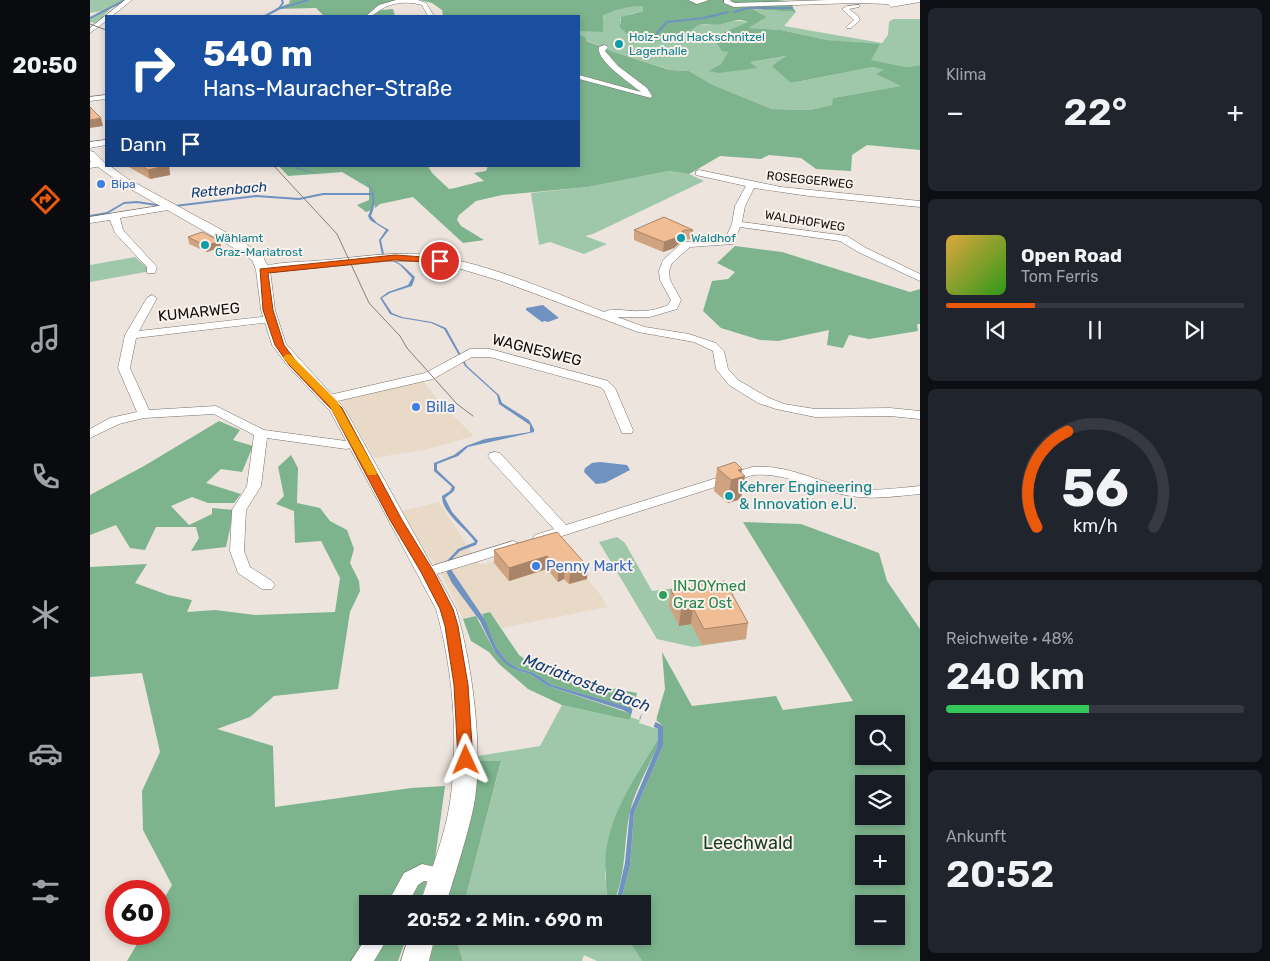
<!DOCTYPE html>
<html lang="de">
<head>
<meta charset="utf-8">
<style>
	:root { --surface:#171b24; --page:#20242c; --text:#f1f3f6; --muted:#9ea1a6; --line:#363941; --accent:#ea580c }
	body { margin:0; font-family:Rubik,sans-serif; background:var(--page); color:var(--text); height:100vh; display:flex; flex-direction:column; font-size:19px; white-space:nowrap }
	* { box-sizing:border-box; margin:0 }
	p { font-size:16px; color:var(--muted) }
	.icon { flex:none; width:28px; height:28px; fill:none; stroke:currentColor; stroke-width:2; stroke-linecap:round; stroke-linejoin:round }
	.map { position:relative; flex:1; overflow:hidden }
	.details { display:flex; flex-direction:column; gap:8px; padding:8px; background:#0d0f14; width:350px }
	.details>* { flex:none }
	.top-card { position:absolute; left:15px; top:15px; width:475px; height:152px; border-radius:0px; box-shadow:0 2px 8px #0003; background:#1a4fa0; color:#fff; overflow:hidden }
	.fabs { position:absolute; left:765px; top:715px; display:grid; gap:10px }
	.fabs a { display:grid; place-items:center; width:50px; height:50px; border-radius:0px; background:var(--surface); box-shadow:0 2px 8px #0003; font-size:25px }
	.speed { position:absolute; left:15px; top:880px; display:flex; gap:10px; font-size:25px; font-weight:700; text-align:center }
	.speed>* { display:grid; place-content:center; width:65px; height:65px; border-radius:50%; background:var(--surface); box-shadow:0 2px 8px #0003; line-height:1 }
	.speed .limit { border:8px solid #d22; background:#fff; color:#111 }
	.pin { position:absolute; display:grid; place-items:center; width:42px; height:42px; color:#fff; margin:-21px; border:2px solid #fff; border-radius:50%; box-shadow:0 1px 5px #0007 }
	.me { position:absolute; width:55px; margin:-28px; rotate:359deg; stroke-linejoin:round; filter:drop-shadow(0 0 4px #0008) }
	.turn { display:flex; align-items:center; gap:18px; height:105px; padding:0 15px; font-size:22px }
	.turn .icon { width:65px; height:65px; stroke-width:2.5 }
	.turn b { display:block; font-size:35px; line-height:42px }
	.then { display:flex; align-items:center; height:48px; padding:0 15px; background:#0003; gap:10px; font-size:19px }
	.big { font-size:38px; font-weight:600; line-height:1.1 }
	.details .widget { flex:1; display:flex; flex-direction:column; justify-content:center; gap:8px; min-width:0; padding:0 18px; border-radius:8px; background:var(--page) }
	.details .dial { align-items:center; gap:0 }
	.dial svg { height:130px; overflow:visible; fill:none; stroke:var(--line); stroke-width:7; stroke-linecap:round; text-anchor:middle }
	.dial text { fill:var(--text); stroke:none }
	.song { display:flex; align-items:center; gap:15px }
	.cover { width:60px; height:60px; border-radius:8px; background:linear-gradient(135deg,hsl(40 70% 55%),hsl(110 70% 35%)) }
	.played { height:5px; border-radius:2px; background:linear-gradient(90deg,var(--accent) 30%,var(--line) 30%) }
	.keys { display:flex; justify-content:space-around; direction:ltr }
	.heat { display:flex; justify-content:space-between; align-items:center; font-size:28px; direction:ltr }
	.charge { height:8px; border-radius:4px; background:linear-gradient(90deg,#34c759 48%,var(--line) 0) }
	.trip { position:absolute; left:269px; top:895px; width:292px; height:50px; border-radius:0px; background:var(--surface); box-shadow:0 2px 8px #0003; font-weight:600; line-height:50px; text-align:center }
	main { display:flex; flex:1; min-height:0 }
	.menu { display:flex; flex-direction:column; width:90px; justify-content:space-around; align-items:center; background:#090b0e; color:var(--muted) }
	.menu .icon { width:35px; height:35px }
	.menu .selected { color:var(--accent) }
	.menu b { font-size:22px; color:var(--text) }
	.map>svg:first-child { display:block }
</style>
</head>
<body>
<main>
<nav class="menu">
<b>20:50</b>
<svg class="icon selected" aria-label="directions" viewBox="0 0 24 24"><path d="M12 3l9 9-9 9-9-9zM9 14v-3h6M13 9l2 2-2 2"/></svg>
<svg class="icon" aria-label="music" viewBox="0 0 24 24"><path d="M9 18V5l10-2v13"/><circle cx="6" cy="18" r="3"/><circle cx="16" cy="16" r="3"/></svg>
<svg class="icon" aria-label="phone" viewBox="0 0 24 24"><path d="M5 4h4l2 5-3 2q2 4 5 5l2-3 5 2v4C11 20 4 13 5 4z"/></svg>
<svg class="icon" aria-label="climate" viewBox="0 0 24 24"><path d="M12 3v18M4 7l16 10M4 17L20 7"/></svg>
<svg class="icon" aria-label="car" viewBox="0 0 24 24"><path d="M5 17H2v-5l4-1 3-4h7l3 4 3 1v5h-3M9 17h6M6 11h13"/><circle cx="7" cy="17" r="2"/><circle cx="17" cy="17" r="2"/></svg>
<svg class="icon" aria-label="filters" viewBox="0 0 24 24"><path d="M4 7h16M4 17h16"/><circle cx="9" cy="7" r="2"/><circle cx="15" cy="17" r="2"/></svg>
</nav>
<div class="map">
<svg width="830" height="961" viewBox="0 0 830 961">
	<rect width="100%" height="100%" fill="#ede4dd"/>
	<path fill="#e9d9c7" d="M 333,381 L 352,405 L 384,436 L 338,449 L 284,458 L 250,398 Z
		M 349,502 L 390,565 L 468,542 L 512,597 L 517,607 L 412,628 L 400,612 L 373,619 L 349,569 L 340,558 L 309,512 Z"/>
	<path fill="#9ec8a9" d="M 0,0 L 36,0 L 29,6 L 23,6 L 13,16 L 15,16 L 5,23 L 0,22 L 0,18 L 11,11 L 0,13 Z
		M 553,6 L 553,11 L 540,14 L 530,19 L 538,35 L 543,36 L 609,25 L 633,24 L 641,20 L 659,22 L 623,37 L 632,48 L 638,52 L 631,64 L 620,71 L 666,68 L 660,62 L 697,56 L 701,83 L 783,67 L 794,70 L 787,74 L 812,86 L 743,98 L 743,105 L 720,110 L 682,109 L 623,85 L 599,71 L 581,70 L 524,52 L 496,40 L 495,37 L 489,34 L 489,31 L 507,31 C 509,27 511,19 514,16 C 523,6 541,7 553,6 Z
		M 660,9 L 706,12 L 694,26 L 792,43 L 798,35 L 799,22 L 803,19 L 830,19 L 830,65 L 817,67 L 780,60 L 789,45 L 737,40 L 691,30 L 657,28 L 677,17 Z
		M 579,171 L 599,174 L 614,181 L 503,234 L 495,236 L 517,244 L 494,254 L 460,242 L 449,245 L 441,193 L 498,187 Z
		M 45,257 L 61,271 L 0,282 L 0,265 Z
		M 527,537 L 535,543 L 562,591 L 600,586 L 610,601 L 633,598 L 656,639 L 603,647 L 567,639 L 509,542 Z
		M 472,705 L 539,720 L 540,717 L 549,720 L 553,710 L 549,723 L 568,729 L 567,741 L 532,802 L 515,872 L 517,898 L 511,904 L 374,904 L 411,762 L 388,761 L 388,756 L 450,746 Z
		M 365,936 L 516,936 L 521,945 L 537,937 L 552,961 L 507,961 L 494,955 L 492,961 L 373,961 Z"/>
	<path fill="#7db48d" fill-rule="evenodd" d="M 201,0 L 309,0 L 281,11 L 303,9 L 305,16 L 234,16 L 226,8 L 185,9 L 200,3 L 199,1 Z
		M 330,0 L 688,0 L 706,2 L 702,6 L 706,12 L 662,9 L 677,17 L 658,28 L 691,30 L 737,40 L 790,44 L 781,60 L 817,67 L 830,65 L 830,150 L 777,145 L 762,155 L 761,171 L 726,169 L 711,158 L 679,155 L 671,159 L 630,156 L 599,174 L 579,171 L 498,187 L 412,195 L 386,201 L 369,215 L 367,220 L 371,226 L 394,240 L 373,243 L 323,197 L 290,204 L 284,209 L 285,208 L 280,185 L 284,204 L 282,210 L 276,212 L 267,205 L 279,200 L 279,188 L 252,172 L 198,176 L 189,166 L 203,166 L 205,168 L 204,166 L 338,166 L 342,173 L 359,189 C 372,187 381,183 394,181 L 384,173 L 396,171 L 398,166 L 489,166 L 489,34 L 495,37 L 497,41 L 524,52 L 580,70 L 599,71 L 623,85 L 682,109 L 720,110 L 742,105 L 743,98 L 811,86 L 786,74 L 793,70 L 783,67 L 701,83 L 682,66 L 696,56 L 660,62 L 667,68 L 629,73 L 619,71 L 631,64 L 638,52 L 632,51 L 623,37 L 658,22 C 647,18 643,21 632,24 C 625,26 616,23 609,25 C 604,27 601,32 596,34 C 574,43 545,46 529,26 L 531,24 L 531,17 L 553,11 L 553,6 C 538,7 526,8 513,16 L 513,32 L 489,31 L 489,16 L 353,16 L 352,10 L 342,3 Z
		M 645,246 L 692,252 L 820,292 L 830,289 L 830,324 L 827,324 L 828,331 L 779,339 L 759,335 L 753,348 L 737,345 L 739,330 L 688,341 L 670,340 L 631,328 L 613,311 L 622,281 L 638,279 L 645,272 L 627,263 Z
		M 129,421 L 150,430 L 143,440 L 163,446 L 152,472 L 131,469 L 116,483 L 151,494 L 144,503 L 118,503 L 102,497 L 81,506 L 99,525 L 122,514 L 122,508 L 144,510 L 136,547 L 101,551 L 109,538 L 106,527 L 66,527 L 55,550 L 40,548 L 26,525 L 0,535 L 0,495 L 54,466 Z
		M 201,455 L 208,468 L 207,503 L 230,508 L 240,521 L 257,530 L 264,549 L 260,563 L 269,581 L 270,591 L 260,612 L 248,689 L 184,696 L 160,717 L 127,729 L 183,746 L 185,807 L 321,788 L 355,786 L 345,859 L 329,904 L 278,904 L 278,936 L 317,936 L 308,961 L 37,961 L 53,934 L 69,934 L 69,907 L 82,885 L 53,830 L 52,791 L 70,752 L 52,673 L 0,677 L 0,567 L 57,564 L 45,583 L 78,595 L 102,600 L 97,612 L 125,610 L 165,615 L 245,612 L 250,578 L 231,541 L 205,543 L 204,511 L 186,504 L 194,496 L 188,467 Z
		M 653,522 L 711,524 L 789,553 L 797,581 L 830,629 L 830,961 L 552,961 L 536,936 L 552,936 L 552,904 L 530,904 L 540,866 L 544,813 L 573,746 L 573,726 L 566,720 L 575,689 L 572,652 L 602,706 L 686,696 L 693,710 L 763,701 ZM 774,724 L 806,724 L 806,756 L 774,756 ZM 774,784 L 806,784 L 806,816 L 774,816 ZM 774,844 L 806,844 L 806,876 L 774,876 ZM 774,904 L 806,904 L 806,936 L 774,936 Z
		M 400,612 L 429,655 L 460,676 L 547,693 L 543,709 L 462,685 L 444,673 L 427,668 L 417,661 L 406,647 L 392,614 Z
		M 386,616 L 405,652 L 423,669 L 440,674 L 458,686 L 542,714 L 539,720 L 472,705 L 438,689 L 409,664 L 399,652 L 381,641 L 373,619 Z
		M 567,741 L 567,747 C 559,766 544,792 540,812 C 533,843 537,874 523,904 L 520,904 C 516,895 516,886 516,877 C 511,824 542,784 567,741 Z
		M 388,761 L 411,761 L 374,904 L 355,904 L 381,800 Z
		M 346,936 L 365,936 L 373,961 L 339,961 Z"/>
	<path fill="#6f92c1" d="M 203,166 L 228,174 L 273,177 C 285,188 287,202 281,216 L 287,223 L 299,230 L 291,240 L 294,254 L 312,265 L 325,277 L 322,286 L 300,293 L 292,298 L 302,313 L 312,317 L 342,322 L 356,328 L 377,366 L 409,395 L 412,403 L 439,420 L 444,429 L 444,432 L 378,447 L 368,456 L 347,464 L 347,470 L 365,487 L 364,491 L 355,498 L 362,512 L 388,541 L 386,545 L 370,551 L 363,558 L 362,571 L 395,620 L 406,647 L 417,661 L 427,668 L 444,673 L 462,685 L 541,708 L 573,726 L 573,746 L 544,813 L 540,866 L 530,904 L 523,904 L 528,894 L 535,863 L 540,811 L 567,747 L 568,729 L 533,710 L 458,686 L 440,674 L 423,669 L 413,661 L 405,652 L 390,621 L 362,583 L 357,573 L 356,562 L 368,549 L 385,542 C 376,528 352,514 352,496 L 360,491 L 362,487 L 344,471 L 344,463 L 364,455 L 376,446 L 395,439 L 440,432 L 440,425 L 409,404 L 407,395 L 375,366 L 354,329 L 341,323 L 311,318 L 300,314 L 290,298 L 298,292 L 318,285 L 322,278 L 310,265 L 292,255 L 289,240 L 296,230 L 280,220 L 278,216 C 285,202 284,188 273,177 L 227,174 L 205,168 Z
		M 453,305 L 469,318 L 458,322 L 455,321 L 452,322 L 436,310 L 436,308 Z
		M 510,462 L 537,465 L 540,470 L 515,483 L 506,484 L 494,472 L 495,468 L 502,463 Z"/>
	<path fill="#ede4dd" d="M 543,707 L 567,718 L 563,728 L 550,721 L 552,712 L 549,720 L 541,716 Z"/>
	<g fill="none" stroke-linecap="round" stroke-linejoin="round">
		<path stroke="#6f92c1" stroke-width="2" d="M 189,8 L 193,3 L 192,0
			M 644,12 L 658,8 L 702,8
			M 175,16 L 188,9 L 218,0
			M 0,18 L 35,0
			M 567,33 L 577,22 L 614,18 L 638,12
			M 85,206 L 166,196 L 209,199 L 233,194 L 282,194
			M 0,216 L 17,213 L 34,203 L 47,202 L 73,206"/>
		<g stroke="#77706a" stroke-width="1">
			<path id="minor" d="M 35,0 L 42,0 L 22,16 L 16,16 L 16,21 L 0,33 L 0,28 Z
				M 306,0 L 328,0 L 336,3 L 344,16 L 338,16 L 332,5 C 317,1 303,2 290,10 C 284,14 283,16 276,16 L 289,5 Z
				M 598,0 L 619,0 L 607,4 Z
				M 634,0 L 641,0 L 640,1 L 645,3 L 739,0 L 830,0 L 830,2 L 801,7 L 798,4 L 766,3 L 644,7 L 634,3 Z
				M 769,5 L 769,7 L 759,9 L 768,16 L 770,20 L 761,28 L 757,28 L 757,26 L 764,20 L 752,9 L 757,6 Z
				M 515,45 L 518,47 L 515,51 L 528,66 L 557,88 L 562,96 L 561,98 L 489,79 L 489,75 L 551,92 C 541,84 505,60 509,47 Z
				M 16,95 L 16,99 L 0,101 L 0,97 Z
				M 16,140 L 16,145 L 0,148 L 0,142 Z
				M 9,161 L 12,162 L 12,166 L 0,168 L 0,162 Z
				M 609,170 L 691,187 L 830,201 L 830,207 L 719,196 L 664,188 L 655,206 L 652,222 L 757,236 L 776,248 L 830,274 L 830,281 L 768,252 L 750,241 L 650,227 L 643,244 L 600,247 L 582,263 L 579,271 L 580,280 L 591,300 L 587,309 L 560,317 L 527,317 L 555,327 L 599,334 L 626,343 L 634,351 L 638,369 L 648,380 L 677,397 L 694,404 L 725,409 L 800,408 L 830,411 L 830,419 L 800,416 L 725,417 L 686,409 L 668,403 L 639,385 L 626,369 L 623,351 L 604,342 L 548,332 L 411,281 L 361,266 L 335,261 L 298,261 L 173,273 L 168,270 C 176,262 211,262 223,261 C 257,259 292,252 326,254 C 387,258 457,290 514,312 C 522,307 540,312 550,311 C 560,311 569,309 578,305 L 581,300 L 570,280 L 569,271 L 573,260 L 593,242 L 635,239 L 642,224 L 645,206 L 656,186 L 606,175 L 606,171 Z
				M 81,204 L 84,205 L 84,209 L 30,218 L 33,230 L 67,267 L 65,273 L 57,273 L 57,267 L 25,233 L 20,220 L 0,223 L 0,217 Z
				M 62,295 L 67,298 L 49,331 L 180,316 L 186,319 L 180,322 L 46,338 L 40,368 L 59,410 L 126,406 L 174,430 L 256,441 L 266,439 L 273,443 L 271,446 L 256,449 L 177,438 L 171,486 L 156,510 L 154,551 L 160,567 L 182,581 L 185,585 L 182,589 L 172,589 L 148,573 L 140,551 L 142,510 L 157,486 L 164,435 L 124,414 L 54,418 L 29,424 L 0,438 L 0,429 L 20,418 L 47,412 L 28,368 L 35,335 L 57,298 Z
				M 380,349 L 400,349 L 518,381 L 525,388 L 543,430 L 542,433 L 532,433 L 514,390 L 510,387 L 400,357 L 382,357 L 343,379 L 239,403 L 233,399 L 235,396 L 335,373 Z
				M 405,452 L 410,453 L 476,525 L 662,467 C 698,464 726,482 760,488 C 783,492 807,488 830,486 L 830,494 C 807,496 784,500 761,496 C 727,491 698,472 663,475 L 450,543 L 445,541 L 443,538 L 445,535 L 464,529 L 400,459 L 398,456 L 400,453 Z
				M 423,541 L 428,543 L 430,546 L 428,549 L 337,577 L 332,575 L 329,572 L 332,569 Z
				M 332,864 L 359,870 L 362,876 L 359,882 L 352,884 L 334,881 L 328,885 L 318,904 L 297,904 L 314,873 Z
				M 278,935 L 299,936 L 284,961 L 261,961 Z"/>
		</g>
		<g stroke="#77706a" stroke-width="1">
			<path id="major" d="M 0,151 L 4,152 L 16,164 L 16,166 L 20,166 L 38,179 L 152,241 L 172,255 L 180,270 L 185,310 L 196,344 L 255,409 L 366,609 C 382,662 394,751 384,805 C 377,838 366,871 356,904 L 330,904 C 341,870 355,836 360,802 C 369,741 363,668 346,609 L 240,411 L 197,365 L 182,345 L 171,310 L 166,270 L 162,260 L 142,247 L 30,183 L 0,161 Z
				M 319,936 L 345,936 L 339,961 L 311,961 Z"/>
		</g>
		<use href="#minor" fill="#fff" fill-rule="evenodd"/>
		<use href="#major" fill="#fff" fill-rule="evenodd"/>
		<path stroke="#86807b" stroke-width="1" d="M 0,24 L 16,30
			M 184,166 L 247,234 L 279,303 L 310,336 L 317,348 L 367,404 L 383,416"/>
	</g>
	<path fill="#cfa37f" d="M 37,166 L 79,166 L 80,175 L 60,179 Z
		M 544,230 L 603,230 L 602,239 L 593,240 L 584,248 L 573,252 L 544,240 Z
		M 98,237 L 130,241 L 131,247 L 117,252 L 99,244 Z
		M 627,468 L 651,473 L 651,499 L 638,503 L 624,491 Z
		M 467,532 L 497,579 L 479,584 L 474,579 L 468,582 L 457,569 L 419,581 L 404,563 L 404,550 Z
		M 581,590 L 658,623 L 656,639 L 612,645 L 601,624 L 589,626 L 579,606 Z"/>
	<path fill="#a98468" d="M 11,118 L 13,126 L 0,128 L 0,120 Z
		M 75,166 L 79,166 L 80,175 L 60,179 L 58,170 Z
		M 594,230 L 593,240 L 584,248 L 573,252 L 574,242 Z
		M 130,241 L 131,247 L 117,252 L 116,246 Z
		M 652,469 L 651,477 L 655,476 L 651,499 L 638,503 L 641,480 L 648,470 Z
		M 457,556 L 457,569 L 419,581 L 419,568 Z
		M 475,567 L 474,579 L 468,582 L 468,569 Z
		M 498,567 L 497,579 L 479,584 L 480,572 Z
		M 603,608 L 601,624 L 589,626 L 591,609 Z"/>
	<path fill="#f1bd94" stroke="#a98468" d="M 0,107 L 11,118 L 0,120 Z
		M 52,166 L 75,166 L 58,170 Z
		M 574,217 L 603,230 L 594,230 L 585,238 L 574,242 L 544,230 Z
		M 112,232 L 130,241 L 116,246 L 98,237 Z
		M 645,462 L 652,469 L 648,470 L 655,476 L 641,480 L 627,468 Z
		M 467,532 L 498,567 L 480,572 L 475,567 L 468,569 L 457,556 L 419,568 L 404,550 Z
		M 635,581 L 658,623 L 614,629 L 603,608 L 591,609 L 581,590 Z"/>
	<path fill="#ea580c" stroke="#983908" d="M 305,255 L 350,258 L 354,261 L 350,263 L 305,260 L 178,273 L 183,310 L 194,345 L 205,360 L 252,408 L 312,520 L 344,572 L 363,609 L 368,626 L 378,685 L 383,760 L 381,764 L 376,766 L 371,764 L 368,760 L 364,685 L 355,626 L 350,609 L 331,572 L 300,520 L 242,410 L 199,365 L 185,345 L 173,310 L 170,269 Z"/>
	<path fill="#f59e0b" d="M 198,354 L 201,355 L 247,401 L 287,473 L 286,475 L 278,475 L 239,405 L 194,359 L 193,357 Z"/>
	<g fill="#0f9aa8" stroke="#faf1eb" stroke-width="2">
		<circle cx="529" cy="44" r="5"/>
		<circle cx="591" cy="238" r="5"/>
		<circle cx="115" cy="245" r="5"/>
		<circle cx="639" cy="496" r="5"/>
	</g>
	<g fill="#3f7fe0" stroke="#faf1eb" stroke-width="2">
		<circle cx="11" cy="184" r="5"/>
		<circle cx="326" cy="407" r="5"/>
		<circle cx="446" cy="566" r="5"/>
	</g>
	<circle fill="#2e9e5b" stroke="#faf1eb" stroke-width="2" cx="573" cy="595" r="5"/>
	<g text-anchor="middle" dominant-baseline="central" stroke-width="4" stroke-linejoin="round" paint-order="stroke">
		<g font-size="12" fill="#0d838f" stroke="#faf1eb" text-anchor="start">
			<text x="539" y="37">Holz- und Hackschnitzel<tspan x="539" dy="14">Lagerhalle</tspan></text>
			<text x="125" y="238">Wählamt<tspan x="125" dy="14">Graz-Mariatrost</tspan></text>
			<text x="601" y="238">Waldhof</text>
		</g>
		<g font-size="12" fill="#13100e" stroke="#faf1eb">
			<text transform="translate(720 180) rotate(6)">ROSEGGERWEG</text>
			<text transform="translate(715 221) rotate(9)">WALDHOFWEG</text>
		</g>
		<g font-size="12" fill="#366cbe" stroke="#faf1eb" text-anchor="start">
			<text x="21" y="184">Bipa</text>
		</g>
		<g font-size="14" font-style="italic" fill="#0e3e78" stroke="#faf1eb">
			<text transform="translate(139 190) rotate(-5)">Rettenbach</text>
		</g>
		<g font-size="15" fill="#13100e" stroke="#faf1eb">
			<text transform="translate(109 312) rotate(-6)">KUMARWEG</text>
			<text transform="translate(447 350) rotate(14)">WAGNESWEG</text>
		</g>
		<g font-size="15" fill="#366cbe" stroke="#faf1eb" text-anchor="start">
			<text x="336" y="407">Billa</text>
			<text x="456" y="566">Penny Markt</text>
		</g>
		<g font-size="15" fill="#0d838f" stroke="#faf1eb" text-anchor="start">
			<text x="649" y="487">Kehrer Engineering<tspan x="649" dy="17">&amp; Innovation e.U.</tspan></text>
		</g>
		<g font-size="15" fill="#27864d" stroke="#faf1eb" text-anchor="start">
			<text x="583" y="586">INJOYmed<tspan x="583" dy="17">Graz Ost</tspan></text>
		</g>
		<g font-size="16" font-style="italic" fill="#0e3e78" stroke="#faf1eb">
			<text transform="translate(497 683) rotate(21)">Mariatroster Bach</text>
		</g>
		<g font-size="18" fill="#153f25" stroke="#faf1eb">
			<text x="658" y="843">Leechwald</text>
		</g>
	</g>
</svg>
<div class="fabs">
<a><svg class="icon" aria-label="search" viewBox="0 0 24 24"><circle cx="10" cy="10" r="6"/><path d="M15 15l6 6"/></svg></a>
<a><svg class="icon" aria-label="layers" viewBox="0 0 24 24"><path d="M12 4l9 5-9 5-9-5zM3 14l9 5 9-5"/></svg></a>
<a>+</a>
<a>−</a>
</div>
<div class="speed"><div class="limit">60</div></div>
<div class="pin" style="left:350px;top:261px;background:#d93025"><svg class="icon" aria-label="arrive" viewBox="0 0 24 24"><path d="M6 21V4h12l-3 4 3 4H6"/></svg></div>
<svg class="me" style="left:376px;top:760px" viewBox="-20 -20 40 40"><path d="M0-17L14 15 0 8-14 15z" fill="#ea580c" stroke="#fff" stroke-width="4"/></svg>
<div class="trip">20:52 · 2 Min. · 690 m</div>
<div class="top-card">
<div class="turn"><svg class="icon" aria-label="right" viewBox="0 0 24 24"><path d="M7 20v-9h11M14 6l5 5-5 5"/></svg><div><b>540 m</b>Hans-Mauracher-Straße</div></div>
<div class="then">Dann<svg class="icon" aria-label="arrive" viewBox="0 0 24 24"><path d="M6 21V4h12l-3 4 3 4H6"/></svg></div>
</div>
</div>
<section class="details">
<div class="widget"><p>Klima</p>
<div class="heat"><a>−</a><b class="big">22°</b><a>+</a></div>
</div>
<div class="widget">
<div class="song"><i class="cover"></i><div><b>Open Road</b><p>Tom Ferris</p></div></div>
<div class="played"></div>
<div class="keys"><svg class="icon" aria-label="previous" viewBox="0 0 24 24"><path d="M18 5L8 12l10 7zM5 5v14"/></svg><svg class="icon" aria-label="pause" viewBox="0 0 24 24"><path d="M8 5v14M16 5v14"/></svg><svg class="icon" aria-label="next" viewBox="0 0 24 24"><path d="M6 5l10 7-10 7zM19 5v14"/></svg></div>
</div>
<div class="widget dial"><svg viewBox="0 0 100 80">
<path d="M14 69A42 42 0 1 1 86 69"/>
<path d="M14 69A42 42 0 0 1 33 10" stroke="#ea580c"/>
<text x="50" y="56" font-size="32" font-weight="700">56</text>
<text x="50" y="72" font-size="11">km/h</text>
</svg></div>
<div class="widget"><p>Reichweite · 48%</p><b class="big">240 km</b><div class="charge"></div></div>
<div class="widget"><p>Ankunft</p><b class="big">20:52</b></div>
</section>
</main>
</body>
</html>
